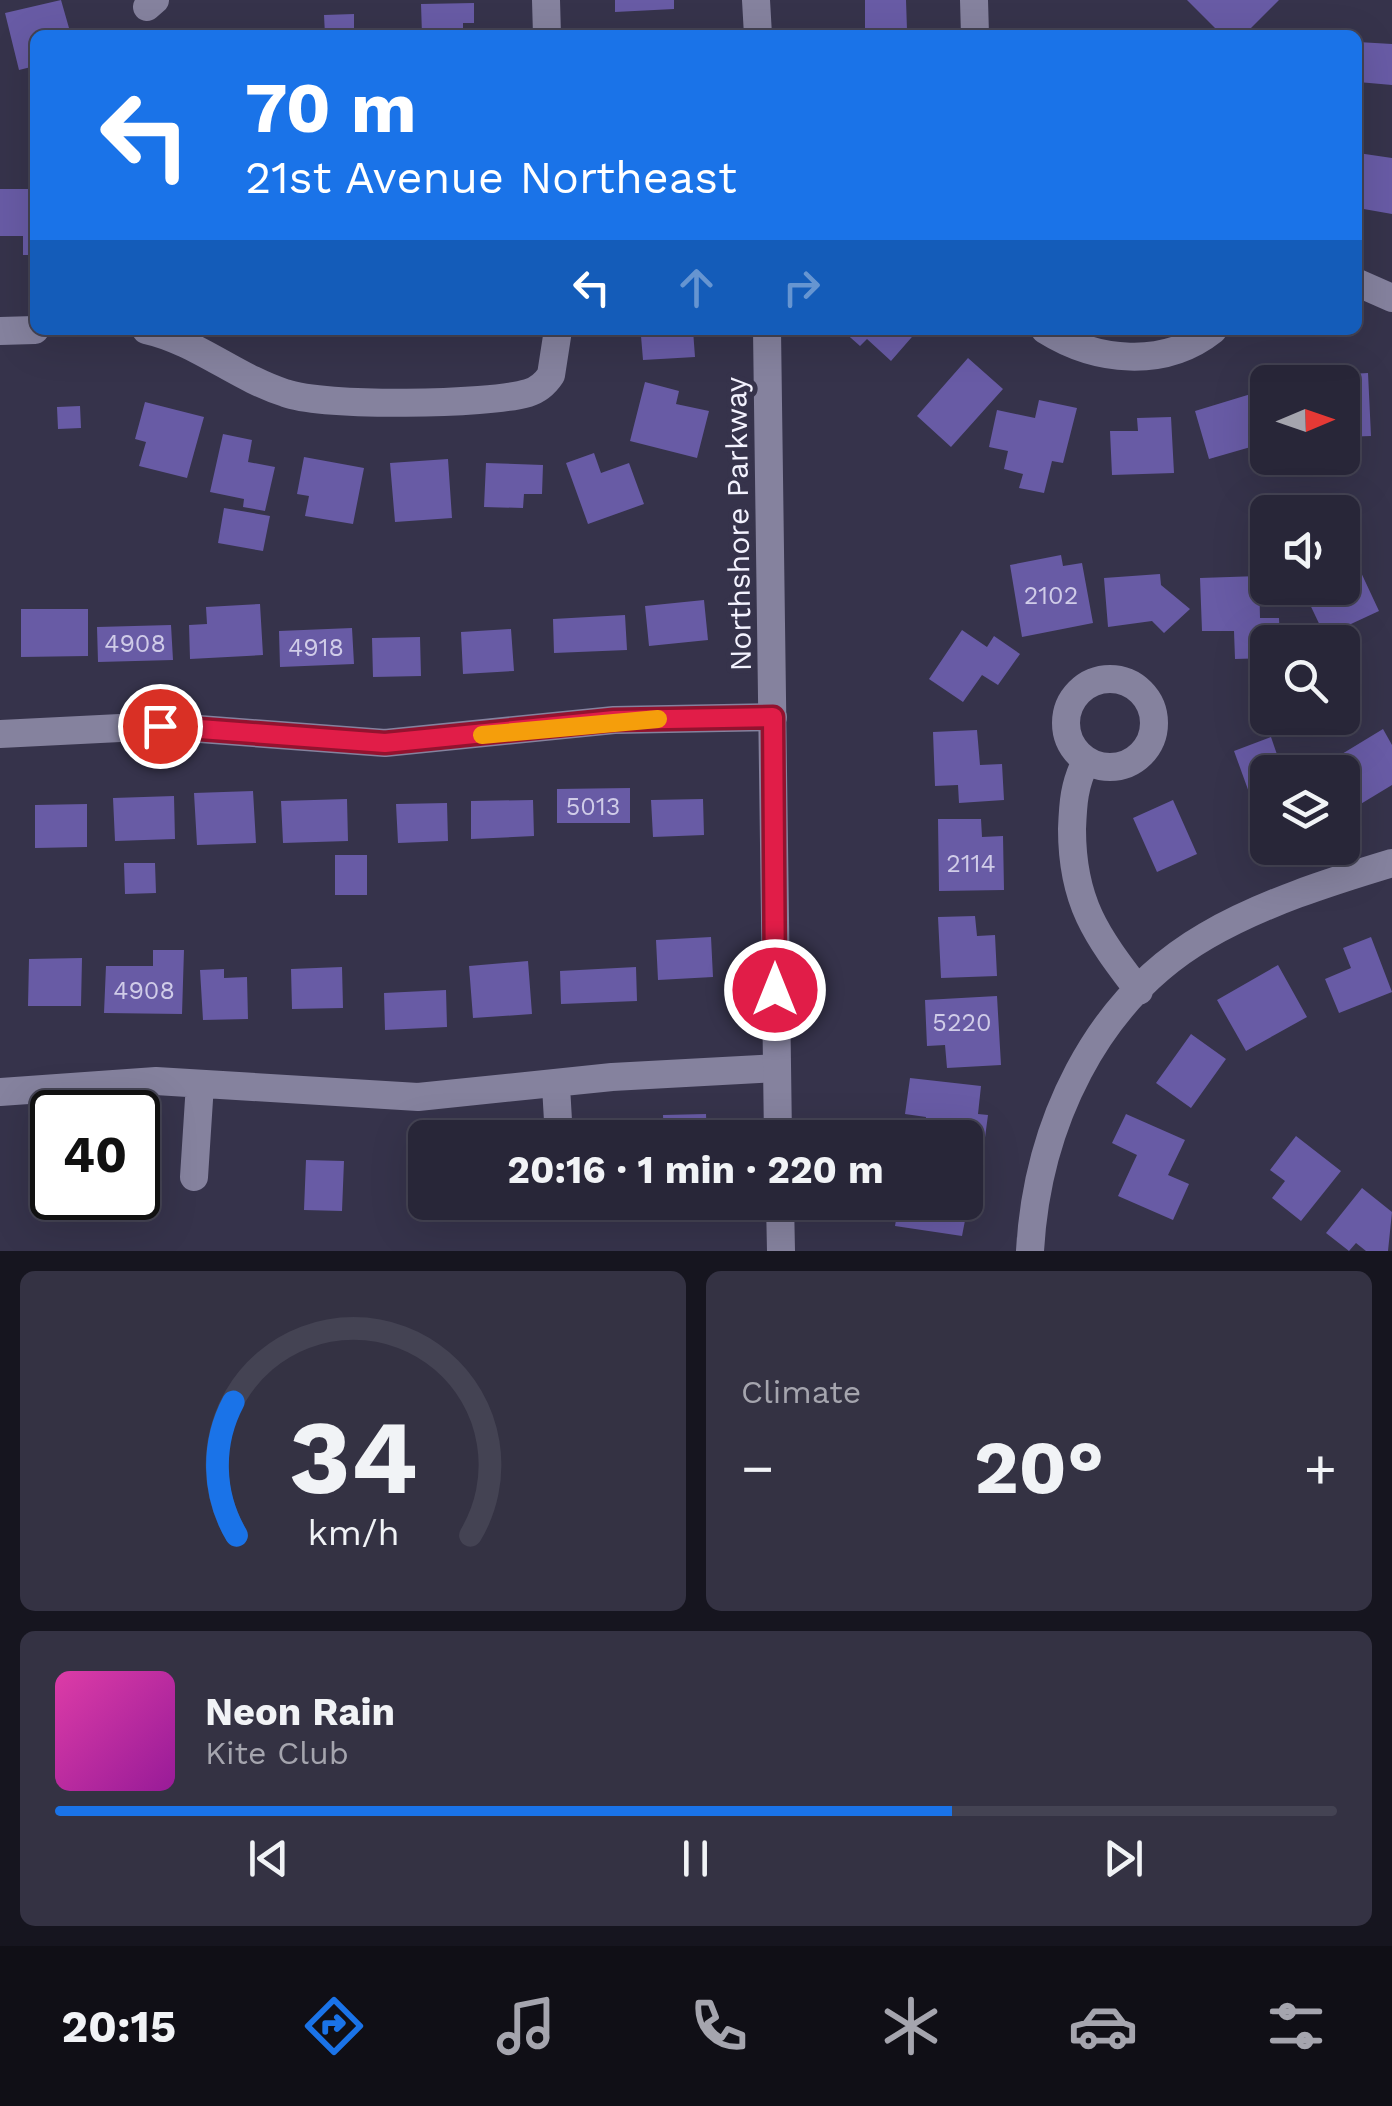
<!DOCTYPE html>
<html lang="en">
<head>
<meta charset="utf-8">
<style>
	:root { --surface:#282638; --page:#343243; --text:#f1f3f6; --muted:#a5a5ae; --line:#444353; --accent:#1a73e8 }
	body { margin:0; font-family:"Work Sans",sans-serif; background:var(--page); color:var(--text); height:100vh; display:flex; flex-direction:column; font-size:38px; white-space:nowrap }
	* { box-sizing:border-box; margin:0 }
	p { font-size:32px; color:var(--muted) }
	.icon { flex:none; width:55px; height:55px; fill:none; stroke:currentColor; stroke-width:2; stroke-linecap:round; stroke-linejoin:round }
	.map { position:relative; height:1251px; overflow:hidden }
	.panel { display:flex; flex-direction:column; gap:20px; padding:20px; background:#16151f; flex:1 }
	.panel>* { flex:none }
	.guide { position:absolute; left:30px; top:30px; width:1332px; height:305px; border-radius:15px; box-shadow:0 10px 40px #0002,0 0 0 2px var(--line); background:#1a73e8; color:#fff; overflow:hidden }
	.needle { width:65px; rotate:88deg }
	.buttons { position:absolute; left:1250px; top:365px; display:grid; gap:20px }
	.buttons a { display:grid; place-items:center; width:110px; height:110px; border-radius:15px; background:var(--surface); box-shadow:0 10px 40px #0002,0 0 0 2px var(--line); font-size:50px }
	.speed { position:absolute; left:30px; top:1090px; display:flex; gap:20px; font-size:50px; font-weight:700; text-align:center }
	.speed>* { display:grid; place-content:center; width:130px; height:130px; border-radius:50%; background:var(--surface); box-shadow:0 10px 40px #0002,0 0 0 2px var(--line); line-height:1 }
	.speed .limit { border:5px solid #111; border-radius:15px; background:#fff; color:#111 }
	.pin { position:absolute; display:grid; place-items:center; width:85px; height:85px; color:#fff; margin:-42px; border:5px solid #fff; border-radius:50%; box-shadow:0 2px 10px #0007 }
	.me { position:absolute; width:110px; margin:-55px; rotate:0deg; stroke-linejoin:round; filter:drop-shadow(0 0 8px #0008) }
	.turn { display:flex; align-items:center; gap:35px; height:210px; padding:0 50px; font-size:45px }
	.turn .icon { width:130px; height:130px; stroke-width:2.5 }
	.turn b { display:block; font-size:70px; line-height:85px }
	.lanes { display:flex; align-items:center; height:95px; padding:0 50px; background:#0003; justify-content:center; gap:50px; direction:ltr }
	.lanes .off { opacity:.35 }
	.big { font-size:75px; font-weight:700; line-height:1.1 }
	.panel .widget { flex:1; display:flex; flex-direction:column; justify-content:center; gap:15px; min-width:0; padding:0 35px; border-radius:15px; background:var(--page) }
	.panel .dial { align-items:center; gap:0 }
	.dial svg { height:260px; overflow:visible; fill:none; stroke:var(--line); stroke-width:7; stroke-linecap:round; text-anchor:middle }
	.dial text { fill:var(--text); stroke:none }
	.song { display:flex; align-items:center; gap:30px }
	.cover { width:120px; height:120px; border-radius:15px; background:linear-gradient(135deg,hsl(320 70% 55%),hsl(300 70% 35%)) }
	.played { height:10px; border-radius:5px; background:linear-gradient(90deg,var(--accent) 70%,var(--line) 70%) }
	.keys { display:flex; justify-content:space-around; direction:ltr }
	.heat { display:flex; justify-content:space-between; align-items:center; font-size:55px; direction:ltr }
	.panel .tiles { flex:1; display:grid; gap:20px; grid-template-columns:1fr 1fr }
	.widget:last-child { grid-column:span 2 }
	.trip { position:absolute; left:408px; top:1120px; width:575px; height:100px; border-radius:15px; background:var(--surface); box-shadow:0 10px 40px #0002,0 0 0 2px var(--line); font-weight:700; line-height:100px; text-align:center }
	.dock { display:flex; height:160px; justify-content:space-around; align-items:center; background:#100f16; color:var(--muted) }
	.dock .icon { width:70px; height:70px }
	.dock .selected { color:var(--accent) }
	.dock b { font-size:45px; color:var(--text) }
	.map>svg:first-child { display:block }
</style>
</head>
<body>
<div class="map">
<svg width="1392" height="1251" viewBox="0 0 1392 1251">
	<rect width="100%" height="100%" fill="#36334b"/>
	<path fill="#685ba5" d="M 61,0 L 71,35 L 35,35 L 35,66 L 19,70 L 5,13 Z
		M 615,0 L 674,0 L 674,9 L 615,12 Z
		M 865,0 L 906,0 L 907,30 L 865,31 Z
		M 1187,0 L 1279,0 L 1244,35 L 1222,35 Z
		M 474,3 L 474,23 L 463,23 L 463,35 L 422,35 L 421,4 Z
		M 354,14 L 354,35 L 325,35 L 324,15 Z
		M 1358,42 L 1392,44 L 1392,85 L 1358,82 Z
		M 1358,153 L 1392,158 L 1392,214 L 1358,208 Z
		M 0,189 L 35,189 L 35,255 L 23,255 L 23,236 L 0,236 Z
		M 333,330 L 363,330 L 363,333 L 333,335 Z
		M 651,330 L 693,330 L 695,357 L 643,360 L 641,336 L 652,336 Z
		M 842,330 L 918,330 L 891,361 L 867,339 L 860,346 Z
		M 968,358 L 1003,389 L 951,447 L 917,416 Z
		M 1368,373 L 1371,436 L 1342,437 L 1342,382 L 1296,382 L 1296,377 Z
		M 645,382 L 679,391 L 676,404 L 709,411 L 697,458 L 630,441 Z
		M 1264,390 L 1268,442 L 1209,459 L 1195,411 Z
		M 1039,400 L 1077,408 L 1063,463 L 1052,461 L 1044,493 L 1019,488 L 1023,474 L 1004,469 L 1008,451 L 989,447 L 997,410 L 1035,418 Z
		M 145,402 L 204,417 L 187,478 L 139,466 L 146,442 L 135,439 Z
		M 80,406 L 81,428 L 58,429 L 57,407 Z
		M 1171,417 L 1174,473 L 1112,475 L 1110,431 L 1138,431 L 1137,418 Z
		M 223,434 L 252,440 L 248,462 L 275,467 L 265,511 L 243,507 L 244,499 L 210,492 Z
		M 594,453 L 601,473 L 629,463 L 644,504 L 588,524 L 566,463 Z
		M 304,457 L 364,468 L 353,524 L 305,516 L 309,496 L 297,494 Z
		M 448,459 L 452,518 L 395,522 L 390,463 Z
		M 486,463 L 543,465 L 542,494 L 524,494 L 523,508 L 484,507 Z
		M 224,508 L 270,516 L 263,551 L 218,543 Z
		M 1061,555 L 1063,566 L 1082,563 L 1093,623 L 1022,637 L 1010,565 Z
		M 1358,566 L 1379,611 L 1325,636 L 1304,592 L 1342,588 L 1342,574 Z
		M 1160,574 L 1161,585 L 1190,609 L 1164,633 L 1152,621 L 1108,627 L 1104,578 Z
		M 1259,576 L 1260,618 L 1279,618 L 1280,642 L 1268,642 L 1268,658 L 1235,659 L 1234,631 L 1202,631 L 1200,578 Z
		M 704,600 L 708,640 L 649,646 L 645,606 Z
		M 260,604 L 263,655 L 190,659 L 189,625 L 207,624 L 206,607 Z
		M 21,609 L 88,609 L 88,656 L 21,657 Z
		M 625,615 L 627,650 L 554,653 L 553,619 Z
		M 171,625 L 173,660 L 98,662 L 97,627 Z
		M 352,628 L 354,664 L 280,667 L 279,631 Z
		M 511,629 L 514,671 L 463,674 L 461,632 Z
		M 962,630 L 987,647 L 994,636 L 1020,654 L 998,685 L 982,675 L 963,702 L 929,679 Z
		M 420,637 L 421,676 L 373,677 L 372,638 Z
		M 1383,729 L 1392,745 L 1392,785 L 1359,805 L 1332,760 Z
		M 977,730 L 980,765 L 1002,764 L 1004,800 L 959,803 L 958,785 L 935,786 L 933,732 Z
		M 1271,737 L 1283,772 L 1268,772 L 1267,842 L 1234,751 Z
		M 1318,761 L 1323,772 L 1286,772 Z
		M 630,788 L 630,823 L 557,823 L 557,789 Z
		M 253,791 L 256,843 L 197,845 L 194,793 Z
		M 174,796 L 175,839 L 115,841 L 113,798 Z
		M 347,799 L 348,841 L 283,843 L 281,801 Z
		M 703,799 L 704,835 L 653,837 L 651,800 Z
		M 533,800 L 534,836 L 471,839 L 471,801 Z
		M 1173,800 L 1197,854 L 1157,872 L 1133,818 Z
		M 447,803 L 448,841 L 398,843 L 396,804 Z
		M 87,804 L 87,847 L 35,848 L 35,805 Z
		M 938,819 L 981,819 L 982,837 L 1003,836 L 1004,890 L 939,891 Z
		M 335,855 L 367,855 L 367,895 L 335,895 Z
		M 124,863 L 155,863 L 156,893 L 125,894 Z
		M 975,916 L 977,936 L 995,935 L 997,976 L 941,978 L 938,917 Z
		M 711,937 L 713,977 L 658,980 L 656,940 Z
		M 1371,937 L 1392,992 L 1339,1013 L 1325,979 L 1351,968 L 1343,948 Z
		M 153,950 L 184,950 L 182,1014 L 104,1013 L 106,966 L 153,966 Z
		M 82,958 L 81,1006 L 28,1006 L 29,959 Z
		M 528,961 L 532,1014 L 473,1018 L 469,966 Z
		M 1278,965 L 1307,1017 L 1246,1051 L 1217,1000 Z
		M 342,967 L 343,1008 L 292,1009 L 291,969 Z
		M 636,967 L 637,1001 L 561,1004 L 560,971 Z
		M 224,969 L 224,978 L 247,977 L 248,1019 L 203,1020 L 200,970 Z
		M 446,990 L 447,1027 L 385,1030 L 384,993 Z
		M 997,996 L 1001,1065 L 947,1068 L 945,1045 L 927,1046 L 925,1000 Z
		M 1191,1034 L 1226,1059 L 1191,1108 L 1156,1083 Z
		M 910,1078 L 981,1086 L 978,1114 L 988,1115 L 982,1160 L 965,1158 L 965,1138 L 923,1138 L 926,1117 L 905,1114 Z
		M 706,1114 L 707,1138 L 664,1138 L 663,1115 Z
		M 1126,1114 L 1185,1140 L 1168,1175 L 1189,1184 L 1173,1220 L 1118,1196 L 1137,1155 L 1112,1143 Z
		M 1296,1136 L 1341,1171 L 1301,1221 L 1272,1198 L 1285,1181 L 1270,1170 Z
		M 306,1160 L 344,1161 L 342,1211 L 304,1210 Z
		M 1362,1188 L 1392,1212 L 1388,1251 L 1366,1251 L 1356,1243 L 1349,1251 L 1326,1233 Z
		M 60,1198 L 93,1198 L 93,1200 L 61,1204 Z
		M 430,1202 L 465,1202 L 465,1215 L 431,1216 Z
		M 899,1202 L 952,1202 L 951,1207 L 967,1210 L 962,1236 L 895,1226 Z"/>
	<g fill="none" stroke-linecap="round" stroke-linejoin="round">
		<path stroke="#85829e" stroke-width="28" d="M 546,0 L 547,35
			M 974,0 L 975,35
			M 147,7 L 155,0
			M 1358,283 L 1392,298
			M 146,330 C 196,341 237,378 285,393 C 324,407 488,405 528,393 C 538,390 545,384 551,375 L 558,330
			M 1045,330 C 1096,362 1164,369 1213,330
			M 0,331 L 35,330
			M1066 723a44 44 0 1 1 88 0a44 44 0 1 1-88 0Z
			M 0,734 L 160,726 L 385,743 L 614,720 L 773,717
			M 1086,761 C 1074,785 1073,803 1072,829 C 1072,902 1096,935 1139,991
			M 556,1086 L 559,1138
			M 0,1092 L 156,1081 L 418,1097 L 612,1077 L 776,1068
			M 194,1177 L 200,1084
			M 1030,1251 C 1037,1127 1094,1001 1206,936 C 1263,903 1329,882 1392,863"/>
		<path stroke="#85829e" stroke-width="28" d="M 756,0 L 758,35
			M 767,330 L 778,1138
			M 780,1202 L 781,1251"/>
	</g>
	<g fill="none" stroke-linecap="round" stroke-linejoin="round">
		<g stroke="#92132f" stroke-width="25">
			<path id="route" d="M 160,726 L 385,743 L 614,720 L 773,717 L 775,990"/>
		</g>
		<use href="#route" stroke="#e11d48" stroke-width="18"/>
		<path stroke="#f59e0b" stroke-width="18" d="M 482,735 L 658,719"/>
	</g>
	<g text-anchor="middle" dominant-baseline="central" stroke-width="10" stroke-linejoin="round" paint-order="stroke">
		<g font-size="25" fill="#d0cce8">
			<text x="1051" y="595">2102</text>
			<text x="135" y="643">4908</text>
			<text x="316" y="647">4918</text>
			<text x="593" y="806">5013</text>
			<text x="971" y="863">2114</text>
			<text x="144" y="990">4908</text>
			<text x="962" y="1022">5220</text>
		</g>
		<g font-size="30" fill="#f3f2fe" stroke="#36334b">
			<text transform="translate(738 524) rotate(-91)">Northshore Parkway</text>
		</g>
	</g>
</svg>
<div class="buttons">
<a><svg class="needle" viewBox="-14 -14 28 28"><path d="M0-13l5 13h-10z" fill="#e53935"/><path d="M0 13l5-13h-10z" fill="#a5a5ae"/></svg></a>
<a><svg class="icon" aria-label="sound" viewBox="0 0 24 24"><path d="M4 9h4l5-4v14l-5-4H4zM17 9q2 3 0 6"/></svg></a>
<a><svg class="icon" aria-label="search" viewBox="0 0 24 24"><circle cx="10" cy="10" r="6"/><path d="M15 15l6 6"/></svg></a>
<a><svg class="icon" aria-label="layers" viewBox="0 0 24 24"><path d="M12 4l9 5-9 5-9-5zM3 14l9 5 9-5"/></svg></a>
</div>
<div class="speed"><div class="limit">40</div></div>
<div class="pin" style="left:160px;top:726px;background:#d93025"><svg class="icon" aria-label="arrive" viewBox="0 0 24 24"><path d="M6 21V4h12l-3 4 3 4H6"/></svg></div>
<svg class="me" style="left:775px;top:990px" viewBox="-20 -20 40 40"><circle r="17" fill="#e11d48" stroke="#fff" stroke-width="3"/><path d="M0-11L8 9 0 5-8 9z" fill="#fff"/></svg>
<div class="trip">20:16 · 1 min · 220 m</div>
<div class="guide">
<div class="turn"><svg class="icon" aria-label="left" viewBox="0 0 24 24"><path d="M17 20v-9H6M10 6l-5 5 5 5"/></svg><div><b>70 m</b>21st Avenue Northeast</div></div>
<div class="lanes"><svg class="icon" aria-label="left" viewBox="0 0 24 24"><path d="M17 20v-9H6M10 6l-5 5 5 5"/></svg><svg class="icon off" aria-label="ahead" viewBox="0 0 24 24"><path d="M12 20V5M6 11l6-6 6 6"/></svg><svg class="icon off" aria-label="right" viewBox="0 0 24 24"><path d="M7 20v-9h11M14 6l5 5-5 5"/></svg></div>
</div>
</div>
<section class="panel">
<div class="tiles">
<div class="widget dial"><svg viewBox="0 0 100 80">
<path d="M14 69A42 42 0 1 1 86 69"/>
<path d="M14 69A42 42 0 0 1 13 28" stroke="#1a73e8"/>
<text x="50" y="56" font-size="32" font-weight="700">34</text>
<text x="50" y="72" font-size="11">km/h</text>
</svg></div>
<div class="widget"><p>Climate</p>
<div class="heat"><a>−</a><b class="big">20°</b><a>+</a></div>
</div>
<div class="widget">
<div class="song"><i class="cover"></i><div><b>Neon Rain</b><p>Kite Club</p></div></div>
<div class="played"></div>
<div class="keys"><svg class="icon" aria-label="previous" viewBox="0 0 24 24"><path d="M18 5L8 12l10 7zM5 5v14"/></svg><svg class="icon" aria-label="pause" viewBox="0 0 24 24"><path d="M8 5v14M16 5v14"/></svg><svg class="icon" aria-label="next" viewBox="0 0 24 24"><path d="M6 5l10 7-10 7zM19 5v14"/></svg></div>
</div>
</div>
</section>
<nav class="dock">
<b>20:15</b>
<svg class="icon selected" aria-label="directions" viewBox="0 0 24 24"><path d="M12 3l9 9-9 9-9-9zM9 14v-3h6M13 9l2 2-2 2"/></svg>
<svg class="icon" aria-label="music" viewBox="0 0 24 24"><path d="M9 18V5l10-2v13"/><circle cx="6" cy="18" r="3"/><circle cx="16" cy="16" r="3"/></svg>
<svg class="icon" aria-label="phone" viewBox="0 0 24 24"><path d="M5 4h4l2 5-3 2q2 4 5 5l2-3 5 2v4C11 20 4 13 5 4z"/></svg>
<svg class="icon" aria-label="climate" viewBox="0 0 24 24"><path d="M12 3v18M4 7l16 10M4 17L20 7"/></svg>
<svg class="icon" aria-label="car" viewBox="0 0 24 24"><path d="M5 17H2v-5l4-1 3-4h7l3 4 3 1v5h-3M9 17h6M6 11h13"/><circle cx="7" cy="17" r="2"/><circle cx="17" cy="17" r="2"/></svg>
<svg class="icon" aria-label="filters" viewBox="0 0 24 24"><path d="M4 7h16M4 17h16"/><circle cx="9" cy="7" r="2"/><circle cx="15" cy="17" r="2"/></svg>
</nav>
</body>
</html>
